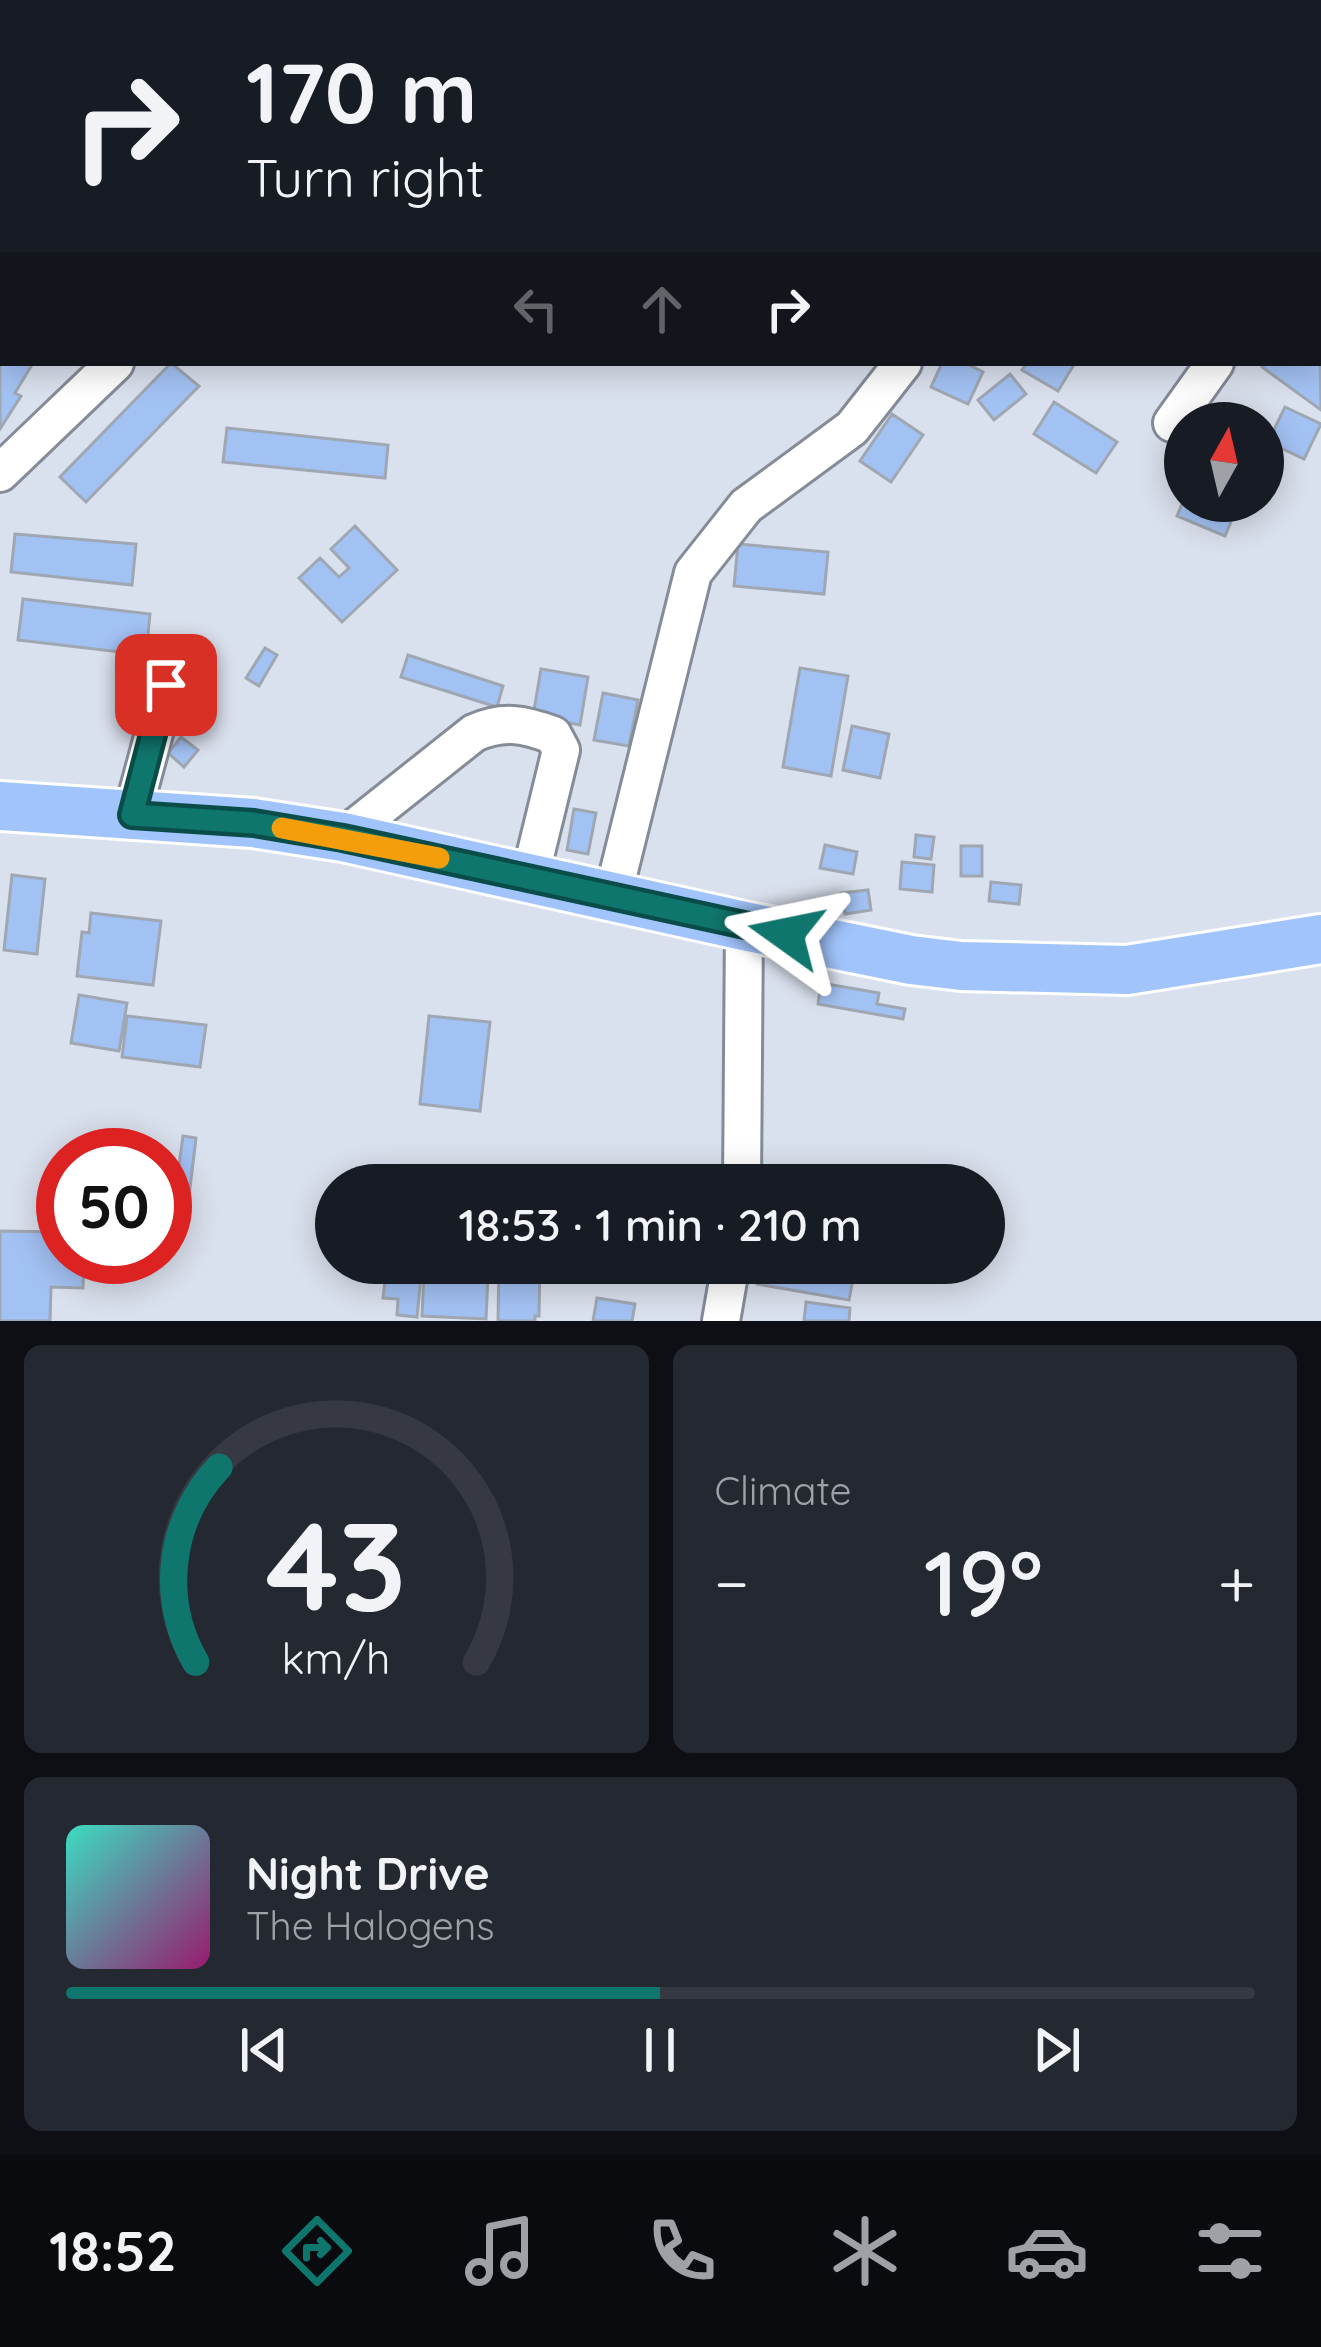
<!DOCTYPE html>
<html lang="en">
<head>
<meta charset="utf-8">
<style>
	:root { --surface:#171b24; --page:#242831; --text:#f1f3f6; --muted:#9ea1a6; --line:#363941; --accent:#0f766e }
	body { margin:0; font-family:Quicksand,sans-serif; background:var(--page); color:var(--text); height:100vh; display:flex; flex-direction:column; font-size:45px; white-space:nowrap }
	* { box-sizing:border-box; margin:0 }
	p { font-size:39px; color:var(--muted) }
	.icon { flex:none; width:66px; height:66px; fill:none; stroke:currentColor; stroke-width:2; stroke-linecap:round; stroke-linejoin:round }
	.map { position:relative; height:1321px; overflow:hidden }
	.side { display:flex; flex-direction:column; gap:24px; padding:24px; background:#0d0f14; flex:1 }
	.side>* { flex:none }
	.hud { position:absolute; left:0px; top:0px; width:1323px; height:366px; box-shadow:0 6px 30px #0003; background:#171b24; color:var(--text); overflow:hidden }
	.needle { width:78px; rotate:8deg }
	.buttons { position:absolute; left:1164px; top:402px; display:grid; gap:24px }
	.buttons a { display:grid; place-items:center; width:120px; height:120px; border-radius:50%; background:var(--surface); box-shadow:0 6px 30px #0003; font-size:60px }
	.speed { position:absolute; left:36px; top:1128px; display:flex; gap:24px; font-size:60px; font-weight:700; text-align:center }
	.speed>* { display:grid; place-content:center; width:156px; height:156px; border-radius:50%; background:var(--surface); box-shadow:0 6px 30px #0003; line-height:1 }
	.speed .limit { border:18px solid #d22; background:#fff; color:#111 }
	.pin { position:absolute; display:grid; place-items:center; width:102px; height:102px; color:#fff; margin:-51px; border-radius:24px; box-shadow:0 6px 18px #0006 }
	.me { position:absolute; width:132px; margin:-66px; rotate:282deg; stroke-linejoin:round; filter:drop-shadow(0 0 9px #0008) }
	.turn { display:flex; align-items:center; gap:42px; height:252px; padding:0 48px; font-size:54px }
	.turn .icon { width:156px; height:156px; stroke-width:2.5 }
	.turn b { display:block; font-size:84px; line-height:102px }
	.lanes { display:flex; align-items:center; height:114px; padding:0 48px; background:#0003; justify-content:center; gap:60px; direction:ltr }
	.lanes .off { opacity:.35 }
	.big { font-size:90px; font-weight:600; line-height:1.1 }
	.side .card { flex:1; display:flex; flex-direction:column; justify-content:center; gap:18px; min-width:0; padding:0 42px; border-radius:18px; background:var(--page) }
	.side .dial { align-items:center; gap:0 }
	.dial svg { height:312px; overflow:visible; fill:none; stroke:var(--line); stroke-width:7; stroke-linecap:round; text-anchor:middle }
	.dial text { fill:var(--text); stroke:none }
	.song { display:flex; align-items:center; gap:36px }
	.cover { width:144px; height:144px; border-radius:18px; background:linear-gradient(135deg,hsl(170 70% 55%),hsl(320 70% 35%)) }
	.played { height:12px; border-radius:6px; background:linear-gradient(90deg,var(--accent) 50%,var(--line) 50%) }
	.keys { display:flex; justify-content:space-around; direction:ltr }
	.heat { display:flex; justify-content:space-between; align-items:center; font-size:66px; direction:ltr }
	.side .tiles { flex:1; display:grid; gap:24px; grid-template-columns:1fr 1fr }
	.card:last-child { grid-column:span 2 }
	.trip { position:absolute; left:315px; top:1164px; width:690px; height:120px; border-radius:60px; background:var(--surface); box-shadow:0 6px 30px #0003; font-weight:600; line-height:120px; text-align:center }
	.dock { display:flex; height:192px; justify-content:space-around; align-items:center; background:#090b0e; color:var(--muted) }
	.dock .icon { width:84px; height:84px }
	.dock .active { color:var(--accent) }
	.dock b { font-size:54px; color:var(--text) }
	.map>svg:first-child { display:block }
</style>
</head>
<body>
<div class="map">
<svg width="1321" height="1321" viewBox="0 0 1321 1321">
	<rect width="100%" height="100%" fill="#dae1ee"/>
	<path fill="#a3c2f4" stroke="#9fa7b2" stroke-width="3" d="M 0,321 L 3,363 L 33,363 L 15,393 L 21,396 L 0,429 Z
		M 1320,354 L 1321,410 L 1262,367 L 1265,363 L 1320,363 Z
		M 171,363 L 199,386 L 86,502 L 60,477 Z
		M 942,363 L 965,363 L 983,372 L 968,404 L 931,387 Z
		M 1027,363 L 1075,363 L 1058,391 L 1022,370 Z
		M 1010,374 L 1026,394 L 994,420 L 978,400 Z
		M 1054,402 L 1117,442 L 1096,473 L 1034,434 Z
		M 1285,407 L 1321,424 L 1304,459 L 1268,442 Z
		M 892,414 L 923,435 L 891,482 L 860,461 Z
		M 227,428 L 388,445 L 385,478 L 223,462 Z
		M 1185,497 L 1185,501 L 1221,501 L 1237,507 L 1225,536 L 1177,516 Z
		M 355,526 L 397,570 L 342,622 L 299,578 L 320,558 L 339,577 L 349,568 L 331,549 Z
		M 15,534 L 136,544 L 132,585 L 11,572 Z
		M 738,544 L 828,552 L 824,594 L 734,586 Z
		M 23,599 L 150,614 L 146,655 L 18,640 Z
		M 265,648 L 277,655 L 259,686 L 246,678 Z
		M 408,655 L 503,686 L 497,707 L 401,677 Z
		M 800,668 L 848,676 L 831,776 L 783,767 Z
		M 541,669 L 588,677 L 580,725 L 533,716 Z
		M 603,693 L 638,700 L 629,746 L 594,740 Z
		M 852,726 L 889,734 L 880,778 L 843,770 Z
		M 181,737 L 198,750 L 184,767 L 168,753 Z
		M 574,809 L 596,813 L 588,854 L 567,850 Z
		M 916,835 L 934,837 L 931,859 L 914,857 Z
		M 825,845 L 857,852 L 853,874 L 820,868 Z
		M 961,846 L 982,846 L 982,876 L 961,876 Z
		M 902,862 L 934,865 L 932,892 L 900,889 Z
		M 12,875 L 45,879 L 37,954 L 4,950 Z
		M 991,882 L 1021,885 L 1019,904 L 989,901 Z
		M 868,890 L 871,910 L 845,914 L 841,893 Z
		M 91,913 L 161,921 L 153,985 L 77,976 L 82,932 L 89,933 Z
		M 821,983 L 879,993 L 877,1004 L 905,1009 L 903,1019 L 818,1004 Z
		M 79,995 L 127,1003 L 119,1051 L 71,1043 Z
		M 127,1016 L 206,1025 L 200,1067 L 122,1057 Z
		M 429,1016 L 490,1022 L 480,1111 L 420,1104 Z
		M 86,1136 L 161,1149 L 160,1155 L 83,1155 Z
		M 183,1136 L 196,1138 L 186,1221 L 165,1218 L 165,1201 L 174,1202 Z
		M 777,1173 L 818,1180 L 817,1185 L 774,1185 Z
		M 0,1231 L 63,1232 L 63,1257 L 84,1257 L 83,1288 L 51,1287 L 50,1321 L 0,1321 Z
		M 499,1263 L 540,1263 L 539,1316 L 535,1316 L 535,1321 L 498,1321 Z
		M 760,1263 L 856,1263 L 849,1300 L 757,1284 Z
		M 386,1273 L 421,1276 L 417,1317 L 397,1315 L 398,1299 L 383,1298 Z
		M 424,1274 L 488,1277 L 486,1319 L 422,1316 Z
		M 597,1298 L 635,1304 L 632,1321 L 593,1321 Z
		M 806,1302 L 850,1308 L 849,1321 L 804,1321 Z"/>
	<g fill="none" stroke-linecap="round" stroke-linejoin="round">
		<g stroke="#858c97" stroke-width="42">
			<path id="minor" d="M 801,0 L 808,3
				M 467,3 L 470,0
				M 1320,87 L 1321,86
				M 0,286 L 3,288
				M 1320,335 L 1321,336
				M 1172,423 L 1215,363
				M 0,473 L 115,363
				M 132,815 L 167,685
				M 343,837 L 474,733 C 503,720 523,724 553,735 L 561,750 L 530,877
				M 613,895 L 693,573 L 746,506 L 852,428 L 903,363
				M 742,1185 L 744,926
				M 721,1321 L 731,1263"/>
		</g>
		<g stroke="#fff" stroke-width="54">
			<path id="major" d="M 0,806 L 253,823 L 343,837 L 744,926 L 911,960 L 961,966 L 1127,970 L 1321,939"/>
		</g>
		<use href="#minor" stroke="#fff" stroke-width="36"/>
		<use href="#major" stroke="#a1c4fd" stroke-width="48"/>
	</g>
	<g fill="none" stroke-linecap="round" stroke-linejoin="round">
		<g stroke="#0a4d48" stroke-width="30">
			<path id="route" d="M 166,685 L 132,815 L 254,823 L 343,838 L 786,934"/>
		</g>
		<use href="#route" stroke="#0f766e" stroke-width="21"/>
		<path stroke="#f59e0b" stroke-width="21" d="M 282,828 L 439,858"/>
	</g>
</svg>
<div class="buttons">
<a><svg class="needle" viewBox="-14 -14 28 28"><path d="M0-13l5 13h-10z" fill="#e53935"/><path d="M0 13l5-13h-10z" fill="#9ea1a6"/></svg></a>
</div>
<div class="speed"><div class="limit">50</div></div>
<div class="pin" style="left:166px;top:685px;background:#d93025"><svg class="icon" aria-label="arrive" viewBox="0 0 24 24"><path d="M6 21V4h12l-3 4 3 4H6"/></svg></div>
<svg class="me" style="left:786px;top:934px" viewBox="-20 -20 40 40"><path d="M0-17L14 15 0 8-14 15z" fill="#0f766e" stroke="#fff" stroke-width="4"/></svg>
<div class="trip">18:53 · 1 min · 210 m</div>
<div class="hud">
<div class="turn"><svg class="icon" aria-label="right" viewBox="0 0 24 24"><path d="M7 20v-9h11M14 6l5 5-5 5"/></svg><div><b>170 m</b>Turn right</div></div>
<div class="lanes"><svg class="icon off" aria-label="left" viewBox="0 0 24 24"><path d="M17 20v-9H6M10 6l-5 5 5 5"/></svg><svg class="icon off" aria-label="ahead" viewBox="0 0 24 24"><path d="M12 20V5M6 11l6-6 6 6"/></svg><svg class="icon" aria-label="right" viewBox="0 0 24 24"><path d="M7 20v-9h11M14 6l5 5-5 5"/></svg></div>
</div>
</div>
<section class="side">
<div class="tiles">
<div class="card dial"><svg viewBox="0 0 100 80">
<path d="M14 69A42 42 0 1 1 86 69"/>
<path d="M14 69A42 42 0 0 1 20 19" stroke="#0f766e"/>
<text x="50" y="56" font-size="32" font-weight="700">43</text>
<text x="50" y="72" font-size="11">km/h</text>
</svg></div>
<div class="card"><p>Climate</p>
<div class="heat"><a>−</a><b class="big">19°</b><a>+</a></div>
</div>
<div class="card">
<div class="song"><i class="cover"></i><div><b>Night Drive</b><p>The Halogens</p></div></div>
<div class="played"></div>
<div class="keys"><svg class="icon" aria-label="previous" viewBox="0 0 24 24"><path d="M18 5L8 12l10 7zM5 5v14"/></svg><svg class="icon" aria-label="pause" viewBox="0 0 24 24"><path d="M8 5v14M16 5v14"/></svg><svg class="icon" aria-label="next" viewBox="0 0 24 24"><path d="M6 5l10 7-10 7zM19 5v14"/></svg></div>
</div>
</div>
</section>
<nav class="dock">
<b>18:52</b>
<svg class="icon active" aria-label="directions" viewBox="0 0 24 24"><path d="M12 3l9 9-9 9-9-9zM9 14v-3h6M13 9l2 2-2 2"/></svg>
<svg class="icon" aria-label="music" viewBox="0 0 24 24"><path d="M9 18V5l10-2v13"/><circle cx="6" cy="18" r="3"/><circle cx="16" cy="16" r="3"/></svg>
<svg class="icon" aria-label="phone" viewBox="0 0 24 24"><path d="M5 4h4l2 5-3 2q2 4 5 5l2-3 5 2v4C11 20 4 13 5 4z"/></svg>
<svg class="icon" aria-label="climate" viewBox="0 0 24 24"><path d="M12 3v18M4 7l16 10M4 17L20 7"/></svg>
<svg class="icon" aria-label="car" viewBox="0 0 24 24"><path d="M5 17H2v-5l4-1 3-4h7l3 4 3 1v5h-3M9 17h6M6 11h13"/><circle cx="7" cy="17" r="2"/><circle cx="17" cy="17" r="2"/></svg>
<svg class="icon" aria-label="filters" viewBox="0 0 24 24"><path d="M4 7h16M4 17h16"/><circle cx="9" cy="7" r="2"/><circle cx="15" cy="17" r="2"/></svg>
</nav>
</body>
</html>
